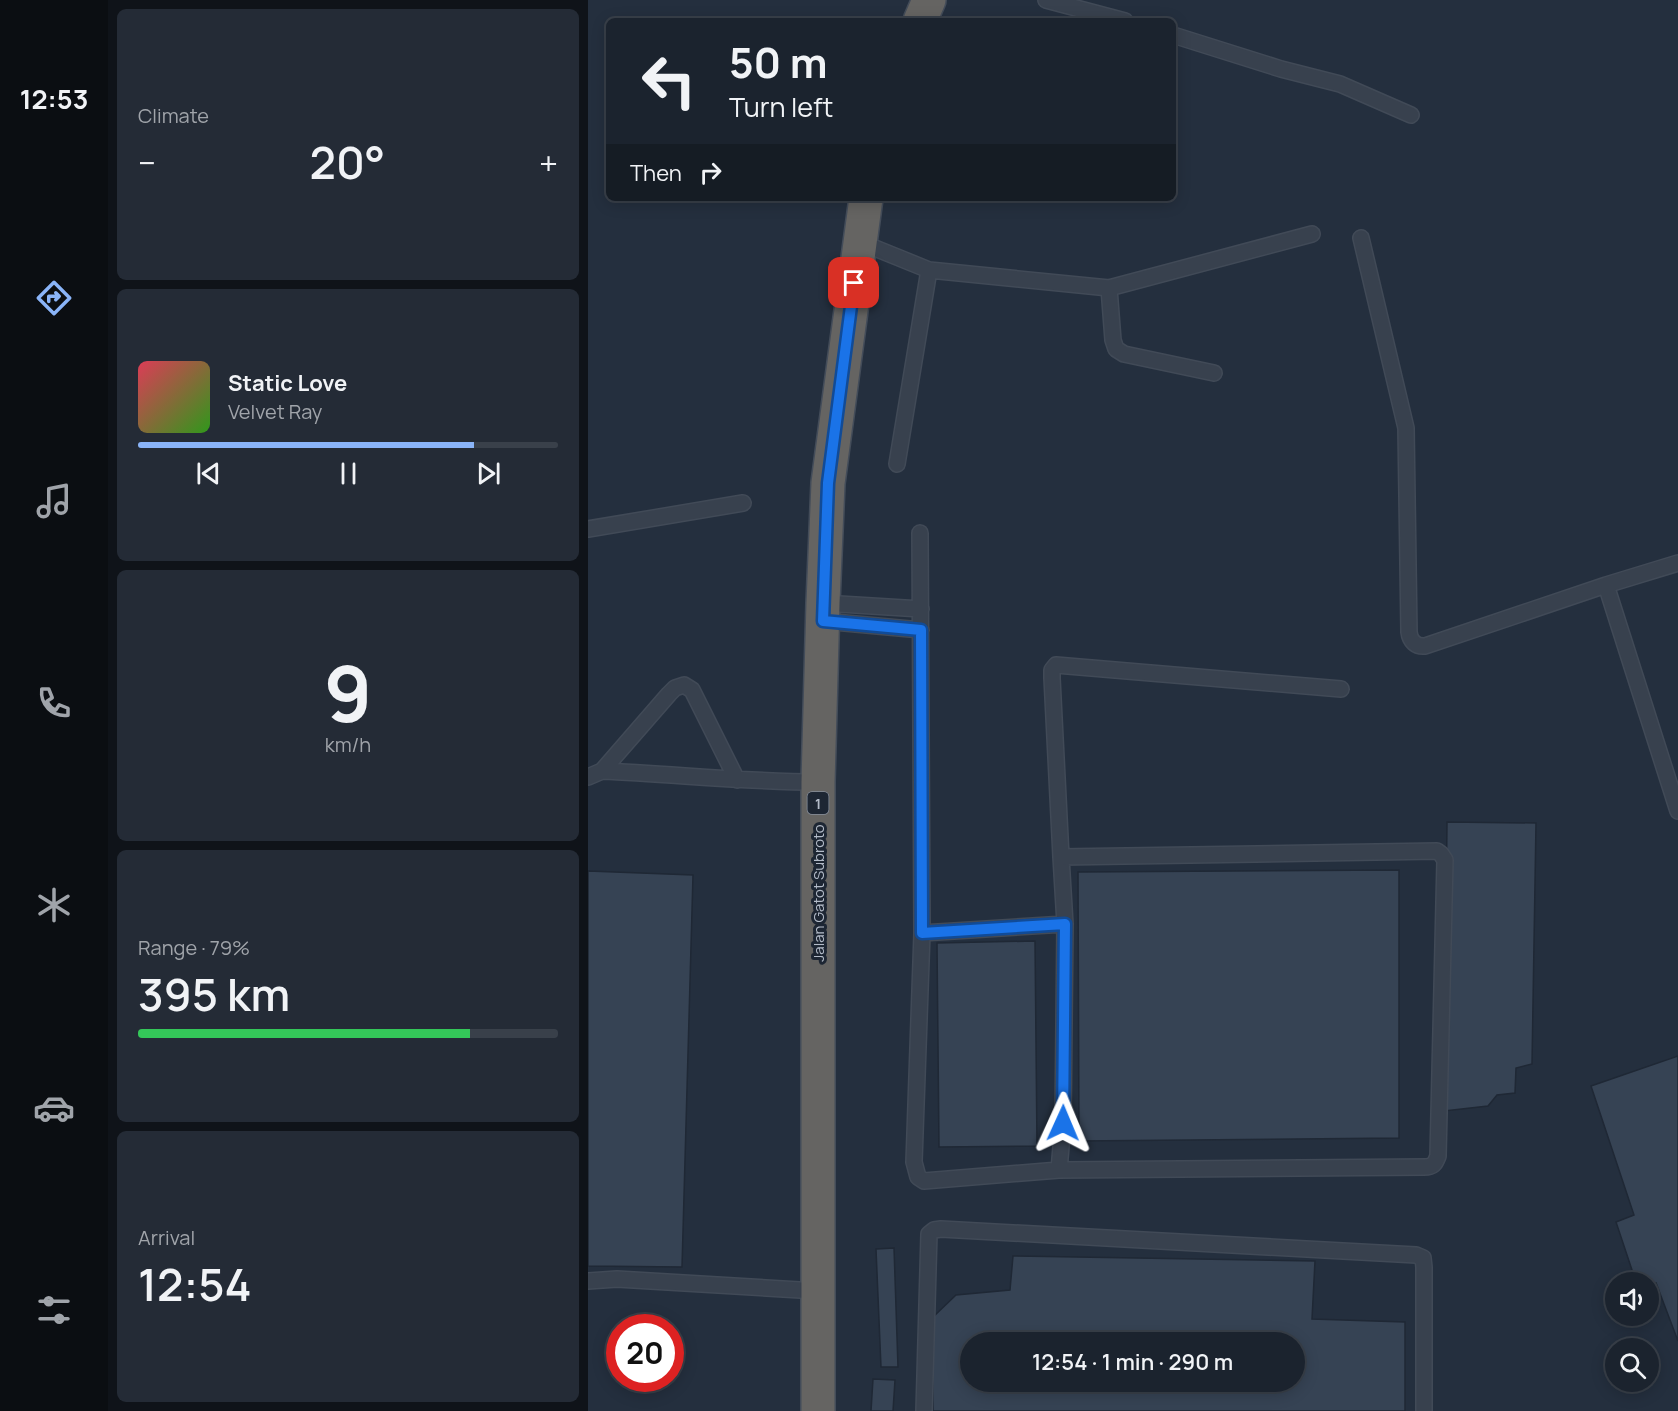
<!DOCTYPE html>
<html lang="en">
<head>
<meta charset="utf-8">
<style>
	:root { --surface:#1b232e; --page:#242b36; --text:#f1f3f6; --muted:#a0a4aa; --line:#39404a; --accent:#8ab4f8 }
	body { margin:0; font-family:Manrope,sans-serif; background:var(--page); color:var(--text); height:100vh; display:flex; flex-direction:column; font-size:22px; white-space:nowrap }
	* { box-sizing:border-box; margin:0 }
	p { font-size:20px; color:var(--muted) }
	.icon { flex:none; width:33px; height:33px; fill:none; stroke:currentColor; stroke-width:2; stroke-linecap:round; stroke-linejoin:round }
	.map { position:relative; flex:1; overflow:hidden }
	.sheet { display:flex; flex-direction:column; gap:9px; padding:9px; background:#0f1319; width:480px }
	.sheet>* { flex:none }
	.guide { position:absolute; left:18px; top:18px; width:570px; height:183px; border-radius:9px; box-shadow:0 3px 15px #0003,0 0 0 2px var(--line); background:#1b232e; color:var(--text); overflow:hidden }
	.buttons { position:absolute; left:1017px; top:1272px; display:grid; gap:12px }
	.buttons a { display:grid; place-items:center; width:54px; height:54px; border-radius:50%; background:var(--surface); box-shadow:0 3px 15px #0003,0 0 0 2px var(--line); font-size:30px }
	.speed { position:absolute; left:18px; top:1314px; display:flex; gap:12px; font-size:30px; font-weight:700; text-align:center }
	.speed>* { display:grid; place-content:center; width:78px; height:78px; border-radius:50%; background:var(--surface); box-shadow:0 3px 15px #0003,0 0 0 2px var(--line); line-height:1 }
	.speed .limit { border:9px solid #d22; background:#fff; color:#111 }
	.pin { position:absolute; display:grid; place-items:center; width:51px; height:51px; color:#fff; margin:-26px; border-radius:12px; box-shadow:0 3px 9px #0006 }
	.me { position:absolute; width:66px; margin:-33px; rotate:1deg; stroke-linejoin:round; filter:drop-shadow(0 0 4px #0008) }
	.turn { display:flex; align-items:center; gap:21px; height:126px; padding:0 24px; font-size:27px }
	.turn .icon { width:78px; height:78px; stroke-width:2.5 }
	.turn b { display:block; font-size:42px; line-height:51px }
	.then { display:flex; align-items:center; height:57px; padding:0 24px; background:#0003; gap:12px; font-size:22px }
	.big { font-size:45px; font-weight:600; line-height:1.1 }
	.sheet .card { flex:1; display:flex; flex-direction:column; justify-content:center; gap:9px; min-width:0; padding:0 21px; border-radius:9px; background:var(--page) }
	.sheet .dial { align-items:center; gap:0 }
	.dial b { font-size:78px; line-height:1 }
	.song { display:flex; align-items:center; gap:18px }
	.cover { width:72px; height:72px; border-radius:9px; background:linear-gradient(135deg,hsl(350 70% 55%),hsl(110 70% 35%)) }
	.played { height:6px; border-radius:3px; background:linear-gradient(90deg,var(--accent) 80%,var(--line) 80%) }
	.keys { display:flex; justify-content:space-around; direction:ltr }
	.heat { display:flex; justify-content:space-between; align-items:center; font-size:33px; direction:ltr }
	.charge { height:9px; border-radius:4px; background:linear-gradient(90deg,#34c759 79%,var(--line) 0) }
	.trip { position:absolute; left:372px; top:1332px; width:345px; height:60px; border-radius:30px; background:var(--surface); box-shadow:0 3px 15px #0003,0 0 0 2px var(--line); font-weight:600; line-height:60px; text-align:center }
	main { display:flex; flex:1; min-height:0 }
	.dock { display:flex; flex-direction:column; width:108px; justify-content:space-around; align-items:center; background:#0b0e12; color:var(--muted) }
	.dock .icon { width:42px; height:42px }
	.dock .current { color:var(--accent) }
	.dock b { font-size:27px; color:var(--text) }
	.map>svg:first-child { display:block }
</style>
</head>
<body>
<main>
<nav class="dock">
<b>12:53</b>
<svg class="icon current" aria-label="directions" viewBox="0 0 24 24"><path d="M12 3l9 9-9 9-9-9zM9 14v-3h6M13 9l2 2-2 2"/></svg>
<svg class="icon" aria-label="music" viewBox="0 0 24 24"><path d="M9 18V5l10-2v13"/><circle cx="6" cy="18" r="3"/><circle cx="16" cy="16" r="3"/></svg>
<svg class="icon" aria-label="phone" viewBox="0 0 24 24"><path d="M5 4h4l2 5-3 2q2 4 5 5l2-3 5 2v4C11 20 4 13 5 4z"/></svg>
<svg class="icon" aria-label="climate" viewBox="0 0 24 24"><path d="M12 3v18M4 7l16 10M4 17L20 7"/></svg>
<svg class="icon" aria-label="car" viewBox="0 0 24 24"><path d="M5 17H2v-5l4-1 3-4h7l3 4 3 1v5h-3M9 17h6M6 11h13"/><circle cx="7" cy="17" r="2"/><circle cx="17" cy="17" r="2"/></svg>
<svg class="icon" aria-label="filters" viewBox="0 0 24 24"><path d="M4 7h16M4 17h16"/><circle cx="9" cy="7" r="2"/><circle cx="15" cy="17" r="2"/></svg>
</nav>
<section class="sheet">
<div class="card"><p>Climate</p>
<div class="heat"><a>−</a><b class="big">20°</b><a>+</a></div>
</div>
<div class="card">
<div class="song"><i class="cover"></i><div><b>Static Love</b><p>Velvet Ray</p></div></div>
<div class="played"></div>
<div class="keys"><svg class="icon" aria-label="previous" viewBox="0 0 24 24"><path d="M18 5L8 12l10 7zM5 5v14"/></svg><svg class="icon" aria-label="pause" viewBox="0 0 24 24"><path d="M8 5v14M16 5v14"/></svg><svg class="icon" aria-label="next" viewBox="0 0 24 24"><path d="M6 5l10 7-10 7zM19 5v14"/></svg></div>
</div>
<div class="card dial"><b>9</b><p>km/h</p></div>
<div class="card"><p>Range · 79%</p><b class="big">395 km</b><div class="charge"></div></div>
<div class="card"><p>Arrival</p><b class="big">12:54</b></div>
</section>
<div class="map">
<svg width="1090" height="1411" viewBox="0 0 1090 1411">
	<rect width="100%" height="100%" fill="#242f3e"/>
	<path fill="#364354" stroke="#1f2835" stroke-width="1.5" fill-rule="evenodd" d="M 859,822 L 948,823 L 944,1064 L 928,1068 L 927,1093 L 909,1095 L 900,1106 L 856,1111 Z
		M 811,870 L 811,1138 L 491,1141 L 490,872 Z
		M 0,871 L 105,875 L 94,1267 L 0,1266 Z
		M 447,941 L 449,1146 L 351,1147 L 349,943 Z
		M 1090,1056 L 1090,1341 L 1068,1283 L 1060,1285 L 1060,1282 L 1048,1282 L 1028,1222 L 1046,1215 L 1003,1086 Z
		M 306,1248 L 310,1367 L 293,1367 L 288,1249 Z
		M 425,1256 L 727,1261 L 724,1319 L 817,1322 L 817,1411 L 345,1411 L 344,1318 L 368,1295 L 422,1290 ZM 382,1342 L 706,1342 L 706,1382 L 382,1382 Z
		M 285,1379 L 307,1380 L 305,1411 L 283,1411 Z"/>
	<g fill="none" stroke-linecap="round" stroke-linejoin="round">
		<g stroke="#414a57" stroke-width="18">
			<path id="service" d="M 458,0 L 537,21
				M 585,35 L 693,69 L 752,84 L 823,115
				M 773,238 L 818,428 L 821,632 C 822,641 828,647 837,646 L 1018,585 L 1090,563
				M 272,242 L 341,270 L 521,288 L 724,234
				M 521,288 L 525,340 L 528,349 L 536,354 L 626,373
				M 309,464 L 341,270
				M 0,529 L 155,503
				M 332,533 L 334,933 L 326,1162 L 330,1177 L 336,1181 L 471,1170 L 836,1167 C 845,1167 847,1164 850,1156 L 857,860 L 853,854 L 849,851 L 473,857 L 477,924 L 334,933
				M 1018,585 L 1090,811
				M 235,603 L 333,609
				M 235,621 L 333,630
				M 14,771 L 81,694 L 87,688 L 96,685 L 104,690 L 149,780
				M 0,777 L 14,771 C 86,774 158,782 230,782
				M 473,857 L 464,678 L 464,670 L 468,665 L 753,689
				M 471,1170 L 475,1123 L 477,924
				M 0,1281 L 29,1279 L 229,1291
				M 336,1411 L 341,1234 L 346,1230 L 353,1229 L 828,1255 L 835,1258 L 836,1267 L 836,1411"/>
		</g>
		<g stroke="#434c59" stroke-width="36">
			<path id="trunk" d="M 332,21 L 341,0
				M 230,1411 L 230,782 L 235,603 L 240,483 L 278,198"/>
		</g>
		<use href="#service" stroke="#38414e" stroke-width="15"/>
		<use href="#trunk" stroke="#656462" stroke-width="33"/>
	</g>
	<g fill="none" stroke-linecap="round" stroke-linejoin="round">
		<g stroke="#114b97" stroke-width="15">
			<path id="route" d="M 266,283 L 240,483 L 235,621 L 333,630 L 334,933 L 477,924 L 475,1123"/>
		</g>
		<use href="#route" stroke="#1a73e8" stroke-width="10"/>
	</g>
	<g text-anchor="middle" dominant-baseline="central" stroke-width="6" stroke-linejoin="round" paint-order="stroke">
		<rect fill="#1d2633" stroke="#878f9c" stroke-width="1.5" x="219.5" y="792" width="21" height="22" rx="4.5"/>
		<g font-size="14" font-weight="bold" fill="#b4bcc9">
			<text x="230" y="803">1</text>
		</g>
		<g font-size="15" fill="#b4bcc9" stroke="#1d2633">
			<text transform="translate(230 893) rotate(-90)">Jalan Gatot Subroto</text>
		</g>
	</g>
</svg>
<div class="buttons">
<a><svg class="icon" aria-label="sound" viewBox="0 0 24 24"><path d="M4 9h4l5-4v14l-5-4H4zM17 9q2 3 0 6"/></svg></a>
<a><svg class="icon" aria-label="search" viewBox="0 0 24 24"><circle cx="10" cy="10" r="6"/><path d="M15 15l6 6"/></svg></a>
</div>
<div class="speed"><div class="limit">20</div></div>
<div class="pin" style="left:266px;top:283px;background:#d93025"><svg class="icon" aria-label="arrive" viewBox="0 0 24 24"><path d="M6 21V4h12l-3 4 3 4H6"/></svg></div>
<svg class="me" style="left:475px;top:1123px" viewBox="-20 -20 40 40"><path d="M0-17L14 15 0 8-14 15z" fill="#1a73e8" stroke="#fff" stroke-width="4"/></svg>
<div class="trip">12:54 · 1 min · 290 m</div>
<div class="guide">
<div class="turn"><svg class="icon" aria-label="left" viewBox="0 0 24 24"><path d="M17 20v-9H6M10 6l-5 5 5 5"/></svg><div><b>50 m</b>Turn left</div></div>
<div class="then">Then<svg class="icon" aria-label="right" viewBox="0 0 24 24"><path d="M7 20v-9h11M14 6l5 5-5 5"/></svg></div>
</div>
</div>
</main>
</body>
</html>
